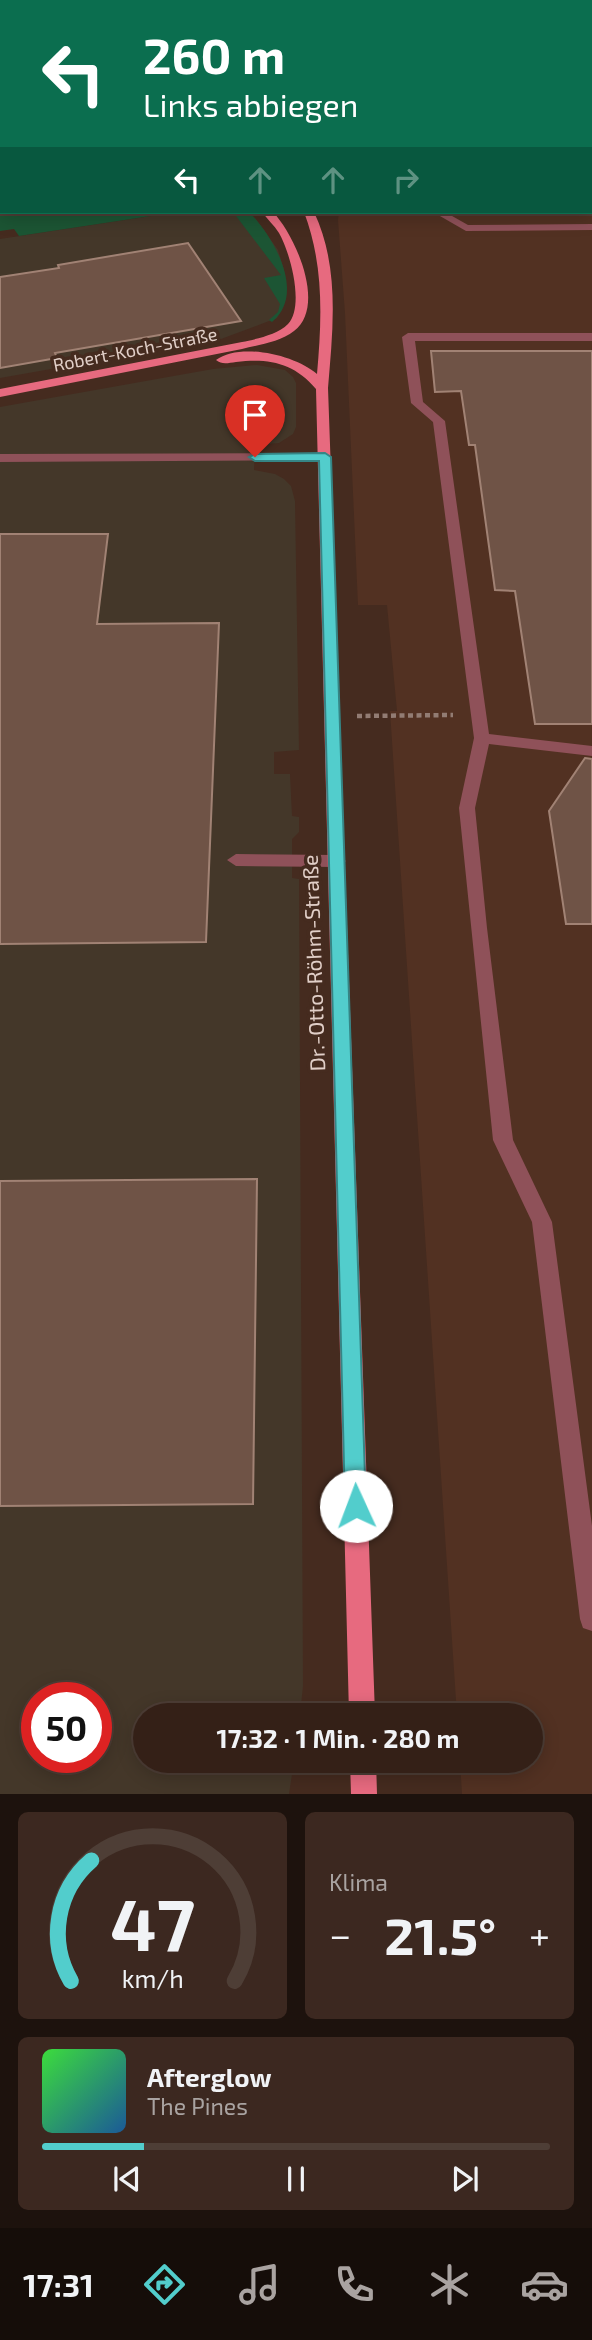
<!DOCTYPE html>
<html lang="de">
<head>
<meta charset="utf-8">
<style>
	:root { --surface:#342017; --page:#3c2820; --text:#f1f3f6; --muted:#a9a3a1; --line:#4e3e36; --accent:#52cdcc }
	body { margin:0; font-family:"Exo 2",sans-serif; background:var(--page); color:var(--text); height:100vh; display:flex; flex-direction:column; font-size:26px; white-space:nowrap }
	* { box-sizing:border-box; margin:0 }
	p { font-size:23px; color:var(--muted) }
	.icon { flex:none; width:38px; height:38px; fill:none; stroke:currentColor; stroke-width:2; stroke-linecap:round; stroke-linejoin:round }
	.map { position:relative; height:1794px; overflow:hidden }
	.sheet { display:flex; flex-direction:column; gap:18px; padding:18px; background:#1d120d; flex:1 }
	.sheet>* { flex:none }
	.hud { position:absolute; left:0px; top:0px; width:593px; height:214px; box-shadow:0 4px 18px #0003,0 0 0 2px var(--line); background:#0b6e4f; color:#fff; overflow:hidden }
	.speed { position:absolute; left:21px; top:1682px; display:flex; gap:14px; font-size:35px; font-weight:700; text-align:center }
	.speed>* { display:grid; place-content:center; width:91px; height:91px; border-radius:50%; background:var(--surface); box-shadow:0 4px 18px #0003,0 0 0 2px var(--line); line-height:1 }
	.speed .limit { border:10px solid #d22; background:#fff; color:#111 }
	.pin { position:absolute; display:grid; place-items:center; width:60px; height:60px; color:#fff; margin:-72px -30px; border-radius:50% 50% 50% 0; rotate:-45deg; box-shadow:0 0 7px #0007 }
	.pin .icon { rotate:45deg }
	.me { position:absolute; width:77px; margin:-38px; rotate:358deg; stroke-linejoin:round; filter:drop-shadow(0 0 5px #0008) }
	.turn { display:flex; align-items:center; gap:24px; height:147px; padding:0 28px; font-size:32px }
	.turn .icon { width:91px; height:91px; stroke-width:2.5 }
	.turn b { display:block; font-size:49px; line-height:60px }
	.lanes { display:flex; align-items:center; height:66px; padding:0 28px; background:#0003; justify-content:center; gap:35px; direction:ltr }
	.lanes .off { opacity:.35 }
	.big { font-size:52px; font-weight:700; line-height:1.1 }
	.sheet .tile { flex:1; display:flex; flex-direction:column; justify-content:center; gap:10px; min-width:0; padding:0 24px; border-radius:10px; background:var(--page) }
	.sheet .dial { align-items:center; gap:0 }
	.dial svg { height:182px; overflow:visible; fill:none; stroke:var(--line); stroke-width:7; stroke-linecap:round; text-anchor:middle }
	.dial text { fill:var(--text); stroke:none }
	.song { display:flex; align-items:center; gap:21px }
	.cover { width:84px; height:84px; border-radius:10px; background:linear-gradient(135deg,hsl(120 70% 55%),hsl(210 70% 35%)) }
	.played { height:7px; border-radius:4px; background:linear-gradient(90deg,var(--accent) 20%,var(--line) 20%) }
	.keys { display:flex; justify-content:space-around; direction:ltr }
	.heat { display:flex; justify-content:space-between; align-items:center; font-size:38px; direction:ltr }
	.sheet .tiles { flex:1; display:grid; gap:18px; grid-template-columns:1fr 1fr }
	.tile:last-child { grid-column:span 2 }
	.trip { position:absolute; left:133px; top:1703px; width:410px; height:70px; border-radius:35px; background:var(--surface); box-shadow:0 4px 18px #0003,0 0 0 2px var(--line); font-weight:700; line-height:70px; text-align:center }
	.menu { display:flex; height:112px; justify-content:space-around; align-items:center; background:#150d09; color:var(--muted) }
	.menu .icon { width:49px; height:49px }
	.menu .active { color:var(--accent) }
	.menu b { font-size:32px; color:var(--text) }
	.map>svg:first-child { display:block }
</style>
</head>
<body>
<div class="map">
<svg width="592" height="1794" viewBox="0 0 592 1794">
	<rect width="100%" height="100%" fill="#452b1f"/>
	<path fill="#443729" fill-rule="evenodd" d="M 0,0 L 592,0 L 592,1 L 2,2 L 0,157 Z
		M 177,212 L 249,212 L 256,219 L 278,250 L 284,270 L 286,299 L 277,318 L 221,339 L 0,378 L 0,239 Z
		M 257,365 L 285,370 L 293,377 L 296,383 L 296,427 L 293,434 L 279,443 L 255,445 L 254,470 L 275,474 L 284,479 L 291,486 L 295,501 L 299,750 L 274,752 L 274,774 L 290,774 L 292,816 L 299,817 L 299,832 L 292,839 L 292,878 L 299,879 L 303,1686 L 300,1715 L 145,1715 L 145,1760 L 294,1761 L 289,1794 L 0,1794 L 0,407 L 213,369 ZM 37,1698 L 96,1698 L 96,1757 L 37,1757 Z"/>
	<path fill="#523122" d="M 592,73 L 592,1794 L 462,1794 L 460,1761 L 530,1760 L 530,1715 L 457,1715 L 390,711 L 397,711 L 387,605 L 358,605 L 345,313 L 338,220 L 339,212 L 592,212 Z"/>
	<path fill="#1c5534" d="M 0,208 L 2,212 L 177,212 L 19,236 L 14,229 L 0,231 Z
		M 233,212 L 249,212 C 273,236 307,293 272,322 L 269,320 L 278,312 L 280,304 L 264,278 L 281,275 Z"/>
	<path fill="#6f5346" stroke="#a18274" stroke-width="2" d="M 188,243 L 241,321 L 55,353 L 57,358 L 0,368 L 0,277 L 59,268 L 58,265 Z
		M 431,351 L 592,351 L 592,724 L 535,724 L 515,591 L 495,590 L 475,445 L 469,445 L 461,391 L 435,392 Z
		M 0,534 L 108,534 L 97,624 L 219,623 L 206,942 L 0,944 Z
		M 585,758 L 592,759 L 592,924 L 566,924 L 549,811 Z
		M 257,1179 L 253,1504 L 0,1506 L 0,1181 Z"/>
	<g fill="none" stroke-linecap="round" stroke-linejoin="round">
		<path stroke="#927c73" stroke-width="4.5" stroke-dasharray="5 3.5" stroke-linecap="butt" d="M 357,716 L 453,715"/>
		<path fill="#8f5159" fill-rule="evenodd" d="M 209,0 L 219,0 L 220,2 L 210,2 Z
			M 0,72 L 2,73 L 2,79 L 0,78 Z
			M 0,140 L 2,140 L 2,146 L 0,146 Z
			M 433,212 L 445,212 L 468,225 L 592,224 L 592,230 L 466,231 Z
			M 408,333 L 592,333 L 592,341 L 415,341 L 423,402 L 445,421 L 489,734 L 592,746 L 592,756 L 489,744 L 475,808 L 487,928 L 513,1140 L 552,1222 L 592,1526 L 592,1631 L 583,1628 L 580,1619 L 532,1222 L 493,1140 L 459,808 L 474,738 L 433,422 L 411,403 L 402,337 Z
			M 325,453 L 332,457 L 330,460 L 0,462 L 0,454 Z
			M 236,854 L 337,855 L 346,861 L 337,867 L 236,866 L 227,860 Z"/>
		<path fill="#e76a7f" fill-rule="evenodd" d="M 0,170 L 2,170 L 0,177 Z
			M 0,187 L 2,187 L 0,194 Z
			M 262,212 L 273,212 C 295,235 327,306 294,331 C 280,342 258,345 242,349 L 0,397 L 0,389 L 242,342 C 256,339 277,335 288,324 C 305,306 290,252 279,233 C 274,225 267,219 262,212 Z
			M 304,212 L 314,212 C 340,267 333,329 328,388 L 375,1715 L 349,1715 L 316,389 C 294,363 269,358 236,362 C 228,363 222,365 216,360 C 240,342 295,355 317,374 C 322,318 324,265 304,212 Z
			M 350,1760 L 376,1760 L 377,1794 L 351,1794 Z"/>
	</g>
	<path fill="#52cdcc" stroke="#358585" stroke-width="2" d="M 325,453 L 331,457 L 366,1506 L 363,1513 L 356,1516 L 348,1513 L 345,1506 L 319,461 L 255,461 L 249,457 L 255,454 Z"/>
	<g text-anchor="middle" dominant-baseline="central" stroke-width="7" stroke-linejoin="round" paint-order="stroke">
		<g font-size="18" fill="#e1cfc8" stroke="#452b1f">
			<text transform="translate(135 349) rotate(-11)">Robert-Koch-Straße</text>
		</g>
		<g font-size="21" fill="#e1cfc8" stroke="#452b1f">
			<text transform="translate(313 963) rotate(-92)">Dr.-Otto-Röhm-Straße</text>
		</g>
	</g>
</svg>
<div class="speed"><div class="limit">50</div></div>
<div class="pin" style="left:255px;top:457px;background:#d93025"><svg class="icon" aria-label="arrive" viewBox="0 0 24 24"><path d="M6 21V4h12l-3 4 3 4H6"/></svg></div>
<svg class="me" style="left:356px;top:1506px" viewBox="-20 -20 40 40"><circle r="19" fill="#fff"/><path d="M0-13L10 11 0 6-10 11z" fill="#52cdcc"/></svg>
<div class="trip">17:32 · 1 Min. · 280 m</div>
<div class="hud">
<div class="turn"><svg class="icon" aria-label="left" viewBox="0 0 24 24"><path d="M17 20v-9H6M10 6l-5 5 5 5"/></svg><div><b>260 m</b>Links abbiegen</div></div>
<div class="lanes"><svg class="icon" aria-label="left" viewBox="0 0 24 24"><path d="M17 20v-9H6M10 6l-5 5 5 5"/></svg><svg class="icon off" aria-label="ahead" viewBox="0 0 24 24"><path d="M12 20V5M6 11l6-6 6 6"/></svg><svg class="icon off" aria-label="ahead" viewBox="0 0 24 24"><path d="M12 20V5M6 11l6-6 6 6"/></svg><svg class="icon off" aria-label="right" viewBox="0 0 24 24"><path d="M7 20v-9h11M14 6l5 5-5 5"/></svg></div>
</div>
</div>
<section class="sheet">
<div class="tiles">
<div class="tile dial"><svg viewBox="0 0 100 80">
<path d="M14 69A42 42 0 1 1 86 69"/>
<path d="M14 69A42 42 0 0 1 23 16" stroke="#52cdcc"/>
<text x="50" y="56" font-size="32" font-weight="700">47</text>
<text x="50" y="72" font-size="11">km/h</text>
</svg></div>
<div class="tile"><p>Klima</p>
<div class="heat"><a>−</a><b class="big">21.5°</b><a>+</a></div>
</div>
<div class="tile">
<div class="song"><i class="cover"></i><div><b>Afterglow</b><p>The Pines</p></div></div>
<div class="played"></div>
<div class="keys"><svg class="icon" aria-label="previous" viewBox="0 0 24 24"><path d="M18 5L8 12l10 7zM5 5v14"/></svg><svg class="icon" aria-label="pause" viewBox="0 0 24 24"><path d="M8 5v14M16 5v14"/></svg><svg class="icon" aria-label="next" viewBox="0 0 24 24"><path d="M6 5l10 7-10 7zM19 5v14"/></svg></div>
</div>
</div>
</section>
<nav class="menu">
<b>17:31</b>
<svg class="icon active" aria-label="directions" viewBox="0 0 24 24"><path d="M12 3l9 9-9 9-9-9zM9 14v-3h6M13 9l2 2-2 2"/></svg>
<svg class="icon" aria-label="music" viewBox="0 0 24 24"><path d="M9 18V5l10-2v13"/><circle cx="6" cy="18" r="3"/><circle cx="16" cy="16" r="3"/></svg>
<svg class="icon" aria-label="phone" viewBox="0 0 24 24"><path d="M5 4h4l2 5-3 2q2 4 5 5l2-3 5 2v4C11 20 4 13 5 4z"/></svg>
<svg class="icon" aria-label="climate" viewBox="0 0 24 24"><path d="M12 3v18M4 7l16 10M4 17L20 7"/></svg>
<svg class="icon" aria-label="car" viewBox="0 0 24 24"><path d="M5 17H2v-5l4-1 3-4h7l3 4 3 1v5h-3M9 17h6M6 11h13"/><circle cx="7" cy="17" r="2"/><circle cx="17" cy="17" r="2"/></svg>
</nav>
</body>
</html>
